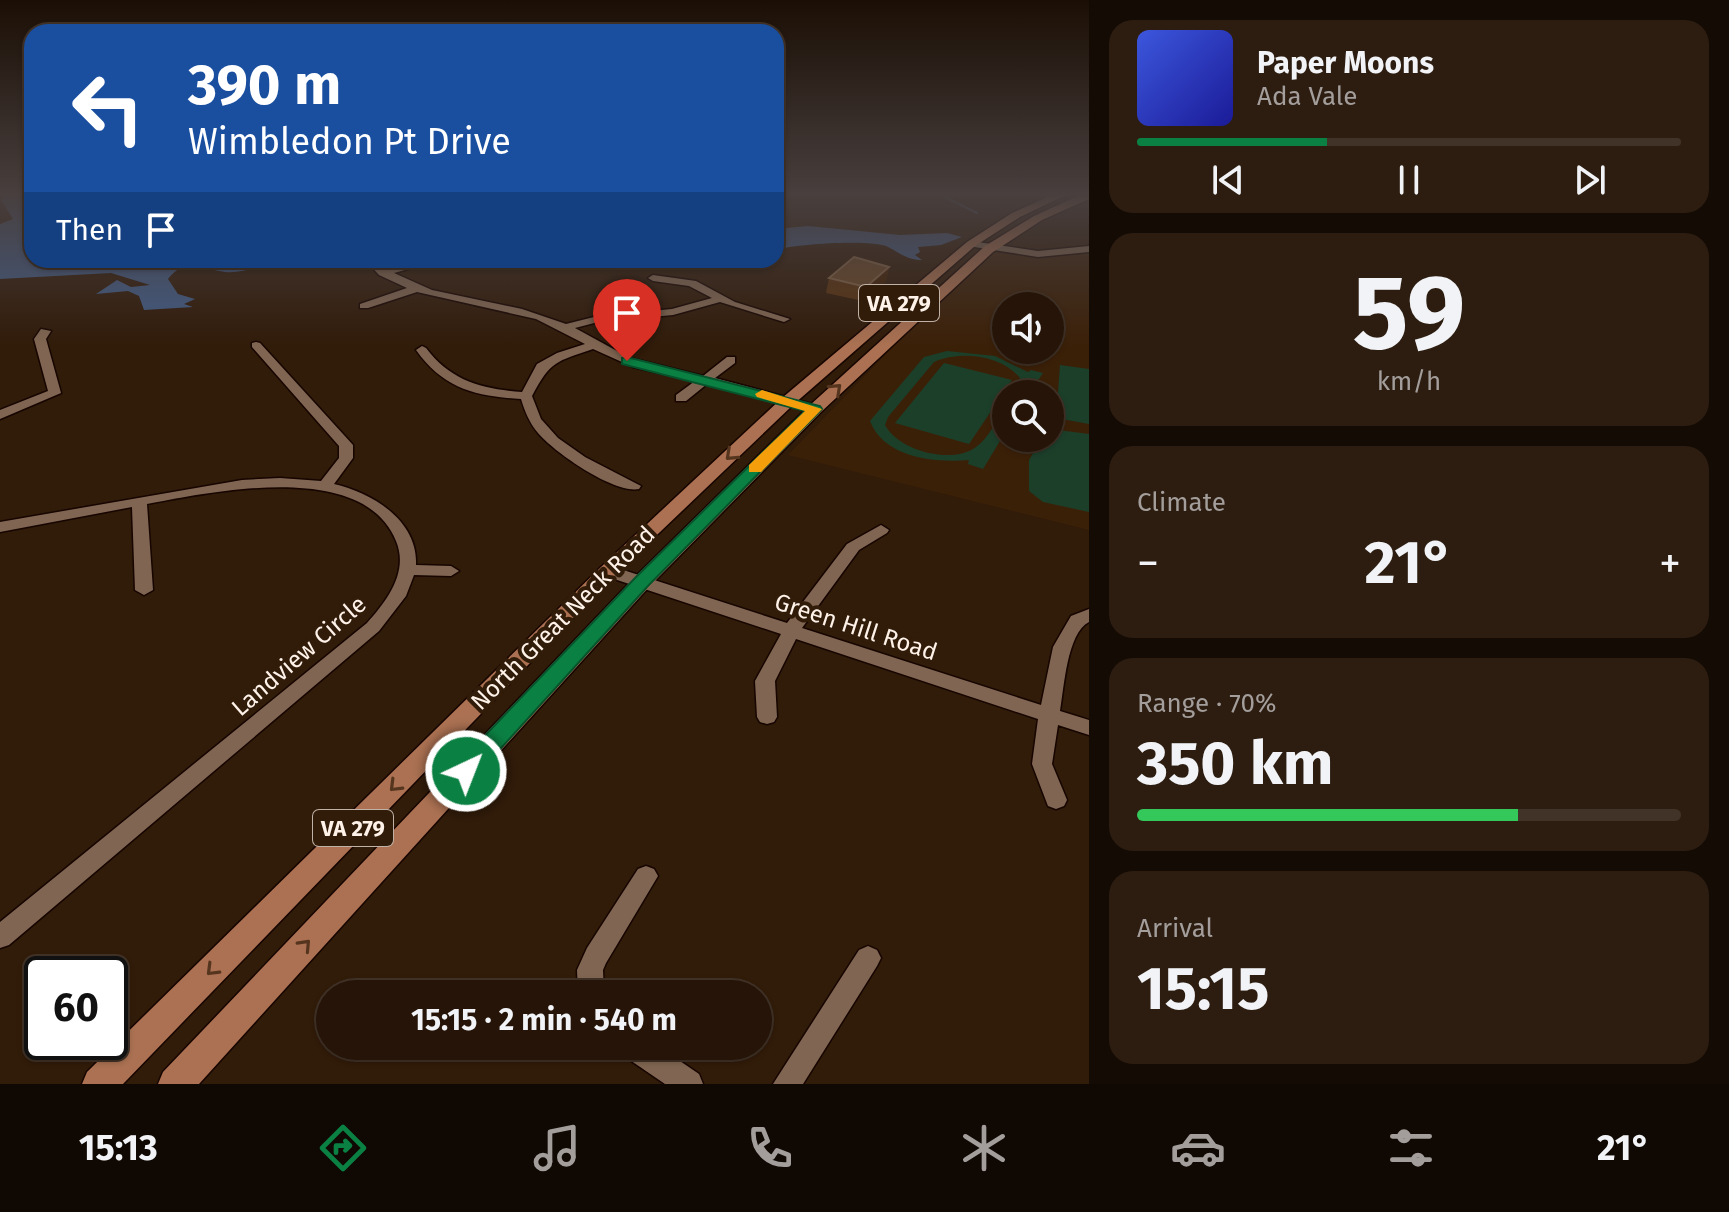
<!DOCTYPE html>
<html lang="en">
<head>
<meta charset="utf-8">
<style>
	:root { --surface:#251407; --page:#2d1d11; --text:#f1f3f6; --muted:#a39e9b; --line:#423328; --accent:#0b8043 }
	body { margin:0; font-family:"Fira Sans",sans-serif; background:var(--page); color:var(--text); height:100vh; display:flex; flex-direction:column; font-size:30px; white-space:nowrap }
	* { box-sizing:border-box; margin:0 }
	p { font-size:26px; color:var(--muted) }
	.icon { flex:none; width:44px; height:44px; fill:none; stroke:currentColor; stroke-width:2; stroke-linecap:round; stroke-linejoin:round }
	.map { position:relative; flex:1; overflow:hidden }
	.drawer { display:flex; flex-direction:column; gap:20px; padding:20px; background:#140b04; width:640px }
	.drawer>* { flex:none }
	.guide { position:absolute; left:24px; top:24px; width:760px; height:244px; border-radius:24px; box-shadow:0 2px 6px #0004,0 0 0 2px var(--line); background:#1a4fa0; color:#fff; overflow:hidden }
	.tools { position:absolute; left:992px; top:292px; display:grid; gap:16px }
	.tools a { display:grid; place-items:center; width:72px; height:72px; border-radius:50%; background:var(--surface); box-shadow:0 2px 6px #0004,0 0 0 2px var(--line); font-size:40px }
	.speed { position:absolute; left:24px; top:956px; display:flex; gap:16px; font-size:40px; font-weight:700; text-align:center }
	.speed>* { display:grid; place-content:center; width:104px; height:104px; border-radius:50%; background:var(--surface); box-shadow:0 2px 6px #0004,0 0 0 2px var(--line); line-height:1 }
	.speed .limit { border:4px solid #111; border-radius:12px; background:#fff; color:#111 }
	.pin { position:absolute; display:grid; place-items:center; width:68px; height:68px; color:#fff; margin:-82px -34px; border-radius:50% 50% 50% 0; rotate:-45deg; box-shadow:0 0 8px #0007 }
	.pin .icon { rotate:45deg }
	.me { position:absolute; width:88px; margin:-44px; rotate:43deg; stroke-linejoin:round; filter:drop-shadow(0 0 6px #0008) }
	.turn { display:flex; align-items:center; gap:28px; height:168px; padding:0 32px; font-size:36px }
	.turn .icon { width:104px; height:104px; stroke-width:2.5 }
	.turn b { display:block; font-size:56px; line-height:68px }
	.then { display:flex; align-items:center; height:76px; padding:0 32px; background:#0003; gap:16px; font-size:30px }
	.big { font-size:60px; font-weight:700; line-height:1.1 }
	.drawer .card { flex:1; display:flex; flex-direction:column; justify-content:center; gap:12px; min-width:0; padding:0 28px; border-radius:24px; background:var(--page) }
	.drawer .dial { align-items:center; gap:0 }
	.dial b { font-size:104px; line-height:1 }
	.song { display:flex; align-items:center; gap:24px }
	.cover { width:96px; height:96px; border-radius:12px; background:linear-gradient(135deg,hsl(230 70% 55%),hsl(240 70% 35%)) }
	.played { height:8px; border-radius:4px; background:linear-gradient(90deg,var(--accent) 35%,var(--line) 35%) }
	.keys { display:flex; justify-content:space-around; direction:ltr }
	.heat { display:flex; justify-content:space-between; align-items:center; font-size:44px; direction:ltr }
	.charge { height:12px; border-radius:6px; background:linear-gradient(90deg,#34c759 70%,var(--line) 0) }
	.trip { position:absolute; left:316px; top:980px; width:456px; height:80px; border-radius:40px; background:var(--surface); box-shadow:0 2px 6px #0004,0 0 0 2px var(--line); font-weight:700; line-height:80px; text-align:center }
	.tabs { display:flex; height:128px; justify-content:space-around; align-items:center; background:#0f0803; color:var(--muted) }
	.tabs .icon { width:56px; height:56px }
	.tabs .active { color:var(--accent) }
	.tabs b { font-size:36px; color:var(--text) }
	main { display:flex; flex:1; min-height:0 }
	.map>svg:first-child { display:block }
</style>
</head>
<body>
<main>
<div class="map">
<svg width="1089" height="1084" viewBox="0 0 1089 1084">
	<rect width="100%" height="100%" fill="#311b09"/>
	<path fill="#3b2008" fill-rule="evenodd" d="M 994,251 L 1047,255 L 1089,251 L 1089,530 L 788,455 L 918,321 ZM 1006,306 L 1050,306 L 1050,350 L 1006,350 ZM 1006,394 L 1050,394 L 1050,438 L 1006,438 Z"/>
	<path fill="#1c3f2a" d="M 947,351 L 995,356 L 1028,372 L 1031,370 L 1043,373 L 1029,394 L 1014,394 L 1020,378 C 1002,355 960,350 934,362 L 888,417 L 885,425 C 899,451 952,465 976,447 C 989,438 997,419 1006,406 L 1006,431 L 983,469 L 968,464 L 969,460 C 935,463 884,458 870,421 L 924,357 Z
		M 944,363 L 1012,380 L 969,444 L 895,423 Z
		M 1060,365 L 1089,369 L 1089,424 L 1056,418 Z
		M 1050,429 L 1089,434 L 1089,512 L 1043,502 L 1029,491 L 1029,460 L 1042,438 L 1050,438 Z"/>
	<path fill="#425c86" d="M 4,195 L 32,195 L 32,260 L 283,260 L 286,267 C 276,271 279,267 269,267 C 255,266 240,274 225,272 C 205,269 185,256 168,279 L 178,294 L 195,299 L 184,304 L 193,307 L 144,310 L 139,296 L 128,291 L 96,294 L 117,280 L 131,287 L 150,285 L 111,273 L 0,279 L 0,224 L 13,219 L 1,200 Z
		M 808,226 L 900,235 L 947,233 L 962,237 L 941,245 L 918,247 L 920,252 L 915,255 L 922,260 C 907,260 900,253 888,247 C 872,239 794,244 776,250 L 776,229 Z"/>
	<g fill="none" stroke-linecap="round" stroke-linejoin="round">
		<path stroke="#425c86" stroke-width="2" d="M 941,195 L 977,213"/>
		<g stroke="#170500" stroke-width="3">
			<path id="minor" d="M 971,241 L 1038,251 L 1089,246 L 1089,252 L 1038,257 L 968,246 L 968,242 Z
				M 365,260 L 376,260 L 387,269 L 424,260 L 441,260 L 394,273 L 432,290 L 522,309 L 566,324 L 598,316 L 672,309 L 712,298 L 689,286 L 653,281 L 648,278 L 653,275 L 696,281 L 735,302 L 790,319 L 784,322 L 720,302 L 673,315 L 598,322 L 575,328 L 630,358 L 703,376 L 727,357 L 735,357 L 735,363 L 715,378 L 820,406 L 822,409 L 815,413 L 707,384 L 686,401 L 676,401 L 676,395 L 695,381 L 633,367 L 593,349 C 556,362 551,360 532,396 L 541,419 L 558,438 L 585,457 L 641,486 L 639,489 C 614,494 554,452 538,433 C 529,422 525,412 521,399 C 475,396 444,389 416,350 L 422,346 L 426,348 C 451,381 482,389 522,392 L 537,364 L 557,353 L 585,344 L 536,319 L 417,292 L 368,308 L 360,308 L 360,304 L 407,288 L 379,275 Z
				M 41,329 L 51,331 L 46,339 L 61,393 L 0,419 L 0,410 L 48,391 L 34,339 Z
				M 256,342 L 260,343 L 353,445 L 353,458 L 334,484 C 372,493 418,520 416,565 L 451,566 L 459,571 L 451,576 L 414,575 L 406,596 L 379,631 L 9,945 L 0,948 L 0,922 L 367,623 C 387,601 409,572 396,541 C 363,459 212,492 147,504 L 153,590 L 144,595 L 135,590 L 132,507 L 0,532 L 0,522 L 242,480 L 280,478 L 321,481 L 339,458 L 339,446 L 252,347 L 252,343 Z
				M 881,525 L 889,530 L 887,533 L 859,550 L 802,628 L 1041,705 L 1053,647 L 1071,616 L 1089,609 L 1089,622 C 1067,633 1064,688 1060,711 L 1089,720 L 1089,735 L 1058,725 L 1052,764 L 1067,800 L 1064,806 L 1056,809 L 1048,806 L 1032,764 L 1038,719 L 796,639 L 775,681 L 777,717 L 774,722 L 767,724 L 760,722 L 757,717 L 755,681 L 781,634 L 602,575 L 600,571 L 608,566 L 614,567 L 787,623 L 847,544 Z
				M 646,866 L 654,869 L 658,876 L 606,963 L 603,970 L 604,994 L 578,994 L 577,970 L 587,948 L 638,869 Z
				M 868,946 L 877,950 L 881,958 L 877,966 L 803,1084 L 773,1084 L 859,950 Z
				M 620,1046 L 658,1046 L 699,1074 L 703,1084 L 665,1084 L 624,1056 Z"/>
		</g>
		<g stroke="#170500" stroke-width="3">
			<path id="major" d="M 1052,195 L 1066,195 L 1020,217 L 975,246 L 794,404 L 615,575 L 123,1084 L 82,1084 L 87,1072 L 601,567 L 782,398 L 967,242 L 1012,213 Z
				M 1080,195 L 1089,195 L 1089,199 L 1042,220 L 993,252 L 821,412 L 649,587 L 199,1084 L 158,1084 L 163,1072 L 635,577 L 809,406 L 985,246 L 1034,216 Z"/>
		</g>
		<use href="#minor" fill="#806652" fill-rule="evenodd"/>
		<use href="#major" fill="#ab7152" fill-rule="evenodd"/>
	</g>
	<path fill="#583210" d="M 889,267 L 886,281 L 863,301 L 826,293 L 829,278 Z"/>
	<path fill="#412004" d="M 889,267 L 886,281 L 863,301 L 866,287 Z"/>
	<path fill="#694728" stroke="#816246" stroke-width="2" d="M 854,257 L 889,267 L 866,287 L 829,278 Z"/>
	<defs><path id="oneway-chevron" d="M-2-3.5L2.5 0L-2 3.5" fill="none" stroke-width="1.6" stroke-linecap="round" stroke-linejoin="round" transform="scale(2)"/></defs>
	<g stroke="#56351f">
		<use href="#oneway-chevron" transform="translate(836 389) rotate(-43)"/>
		<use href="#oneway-chevron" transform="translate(731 455) rotate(137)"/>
		<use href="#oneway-chevron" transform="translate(395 786) rotate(135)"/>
		<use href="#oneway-chevron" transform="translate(305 945) rotate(-47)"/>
		<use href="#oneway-chevron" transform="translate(212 970) rotate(135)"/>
	</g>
	<linearGradient id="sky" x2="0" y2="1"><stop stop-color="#1b0f05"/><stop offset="0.56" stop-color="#483f3e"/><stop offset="1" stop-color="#483f3e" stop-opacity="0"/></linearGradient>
	<rect width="1089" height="347" fill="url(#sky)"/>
	<path fill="#0b8043" stroke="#07532c" stroke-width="2" d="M 627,357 L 820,406 L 822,409 L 648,586 L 474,778 L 466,781 L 457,778 L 454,771 L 457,765 L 635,578 L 805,411 L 622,364 L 622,358 Z"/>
	<path fill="#f59e0b" d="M 762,390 L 822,409 L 761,472 L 749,472 L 749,465 L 805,411 L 757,397 L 755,394 Z"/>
	<g text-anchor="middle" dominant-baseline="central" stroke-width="8" stroke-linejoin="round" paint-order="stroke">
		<g fill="#311b09" stroke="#c0b2a6" stroke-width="2">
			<rect x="859" y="285" width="80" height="36" rx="6"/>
			<rect x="313" y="810" width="80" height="36" rx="6"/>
		</g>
		<g font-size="22" font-weight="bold" fill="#fef2e9">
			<text x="899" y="303">VA 279</text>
			<text x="353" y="828">VA 279</text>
		</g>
		<g font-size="24" fill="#fef2e9" stroke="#311b09">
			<text transform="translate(563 618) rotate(-45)">North Great Neck Road</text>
			<text transform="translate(856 627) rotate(18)">Green Hill Road</text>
			<text transform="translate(299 656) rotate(-41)">Landview Circle</text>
		</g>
	</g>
</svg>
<div class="tools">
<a><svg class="icon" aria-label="sound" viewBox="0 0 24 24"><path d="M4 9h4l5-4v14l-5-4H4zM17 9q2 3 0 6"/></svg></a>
<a><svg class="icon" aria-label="search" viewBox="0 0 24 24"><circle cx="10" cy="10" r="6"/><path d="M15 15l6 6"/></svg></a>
</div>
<div class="speed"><div class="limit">60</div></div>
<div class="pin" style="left:627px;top:361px;background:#d93025"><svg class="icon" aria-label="arrive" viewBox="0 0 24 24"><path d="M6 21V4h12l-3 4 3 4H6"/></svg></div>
<svg class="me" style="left:466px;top:771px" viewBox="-20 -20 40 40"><circle r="17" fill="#0b8043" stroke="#fff" stroke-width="3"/><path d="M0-11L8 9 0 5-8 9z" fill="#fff"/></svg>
<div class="trip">15:15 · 2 min · 540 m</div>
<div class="guide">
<div class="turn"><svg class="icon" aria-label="left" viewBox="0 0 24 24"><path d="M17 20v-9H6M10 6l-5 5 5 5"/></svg><div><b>390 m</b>Wimbledon Pt Drive</div></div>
<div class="then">Then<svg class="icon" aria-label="arrive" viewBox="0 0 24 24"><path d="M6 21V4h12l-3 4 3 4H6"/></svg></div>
</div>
</div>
<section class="drawer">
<div class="card">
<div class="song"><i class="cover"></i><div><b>Paper Moons</b><p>Ada Vale</p></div></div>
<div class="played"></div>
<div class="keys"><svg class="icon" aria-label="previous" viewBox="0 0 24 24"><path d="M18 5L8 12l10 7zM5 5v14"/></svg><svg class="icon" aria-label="pause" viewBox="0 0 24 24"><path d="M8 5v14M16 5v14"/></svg><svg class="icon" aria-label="next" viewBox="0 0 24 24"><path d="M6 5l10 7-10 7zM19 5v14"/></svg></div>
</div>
<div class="card dial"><b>59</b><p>km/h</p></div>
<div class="card"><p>Climate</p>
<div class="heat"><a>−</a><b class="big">21°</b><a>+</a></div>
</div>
<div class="card"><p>Range · 70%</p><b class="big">350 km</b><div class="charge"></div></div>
<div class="card"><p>Arrival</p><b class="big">15:15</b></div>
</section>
</main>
<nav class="tabs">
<b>15:13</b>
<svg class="icon active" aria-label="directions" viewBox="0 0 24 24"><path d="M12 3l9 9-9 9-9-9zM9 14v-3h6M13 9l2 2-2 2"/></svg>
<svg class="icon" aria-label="music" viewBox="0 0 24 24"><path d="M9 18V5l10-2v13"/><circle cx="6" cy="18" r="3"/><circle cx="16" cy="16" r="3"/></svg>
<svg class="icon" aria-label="phone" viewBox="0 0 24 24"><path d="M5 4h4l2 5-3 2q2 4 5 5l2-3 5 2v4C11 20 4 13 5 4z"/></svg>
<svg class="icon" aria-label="climate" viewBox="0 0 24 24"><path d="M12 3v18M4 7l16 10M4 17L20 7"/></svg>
<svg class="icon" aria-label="car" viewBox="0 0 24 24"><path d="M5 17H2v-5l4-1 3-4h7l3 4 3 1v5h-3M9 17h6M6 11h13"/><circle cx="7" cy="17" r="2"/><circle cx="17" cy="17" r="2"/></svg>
<svg class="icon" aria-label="filters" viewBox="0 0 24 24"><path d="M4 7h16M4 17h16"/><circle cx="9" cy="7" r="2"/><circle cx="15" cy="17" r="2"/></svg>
<b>21°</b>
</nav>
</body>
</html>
